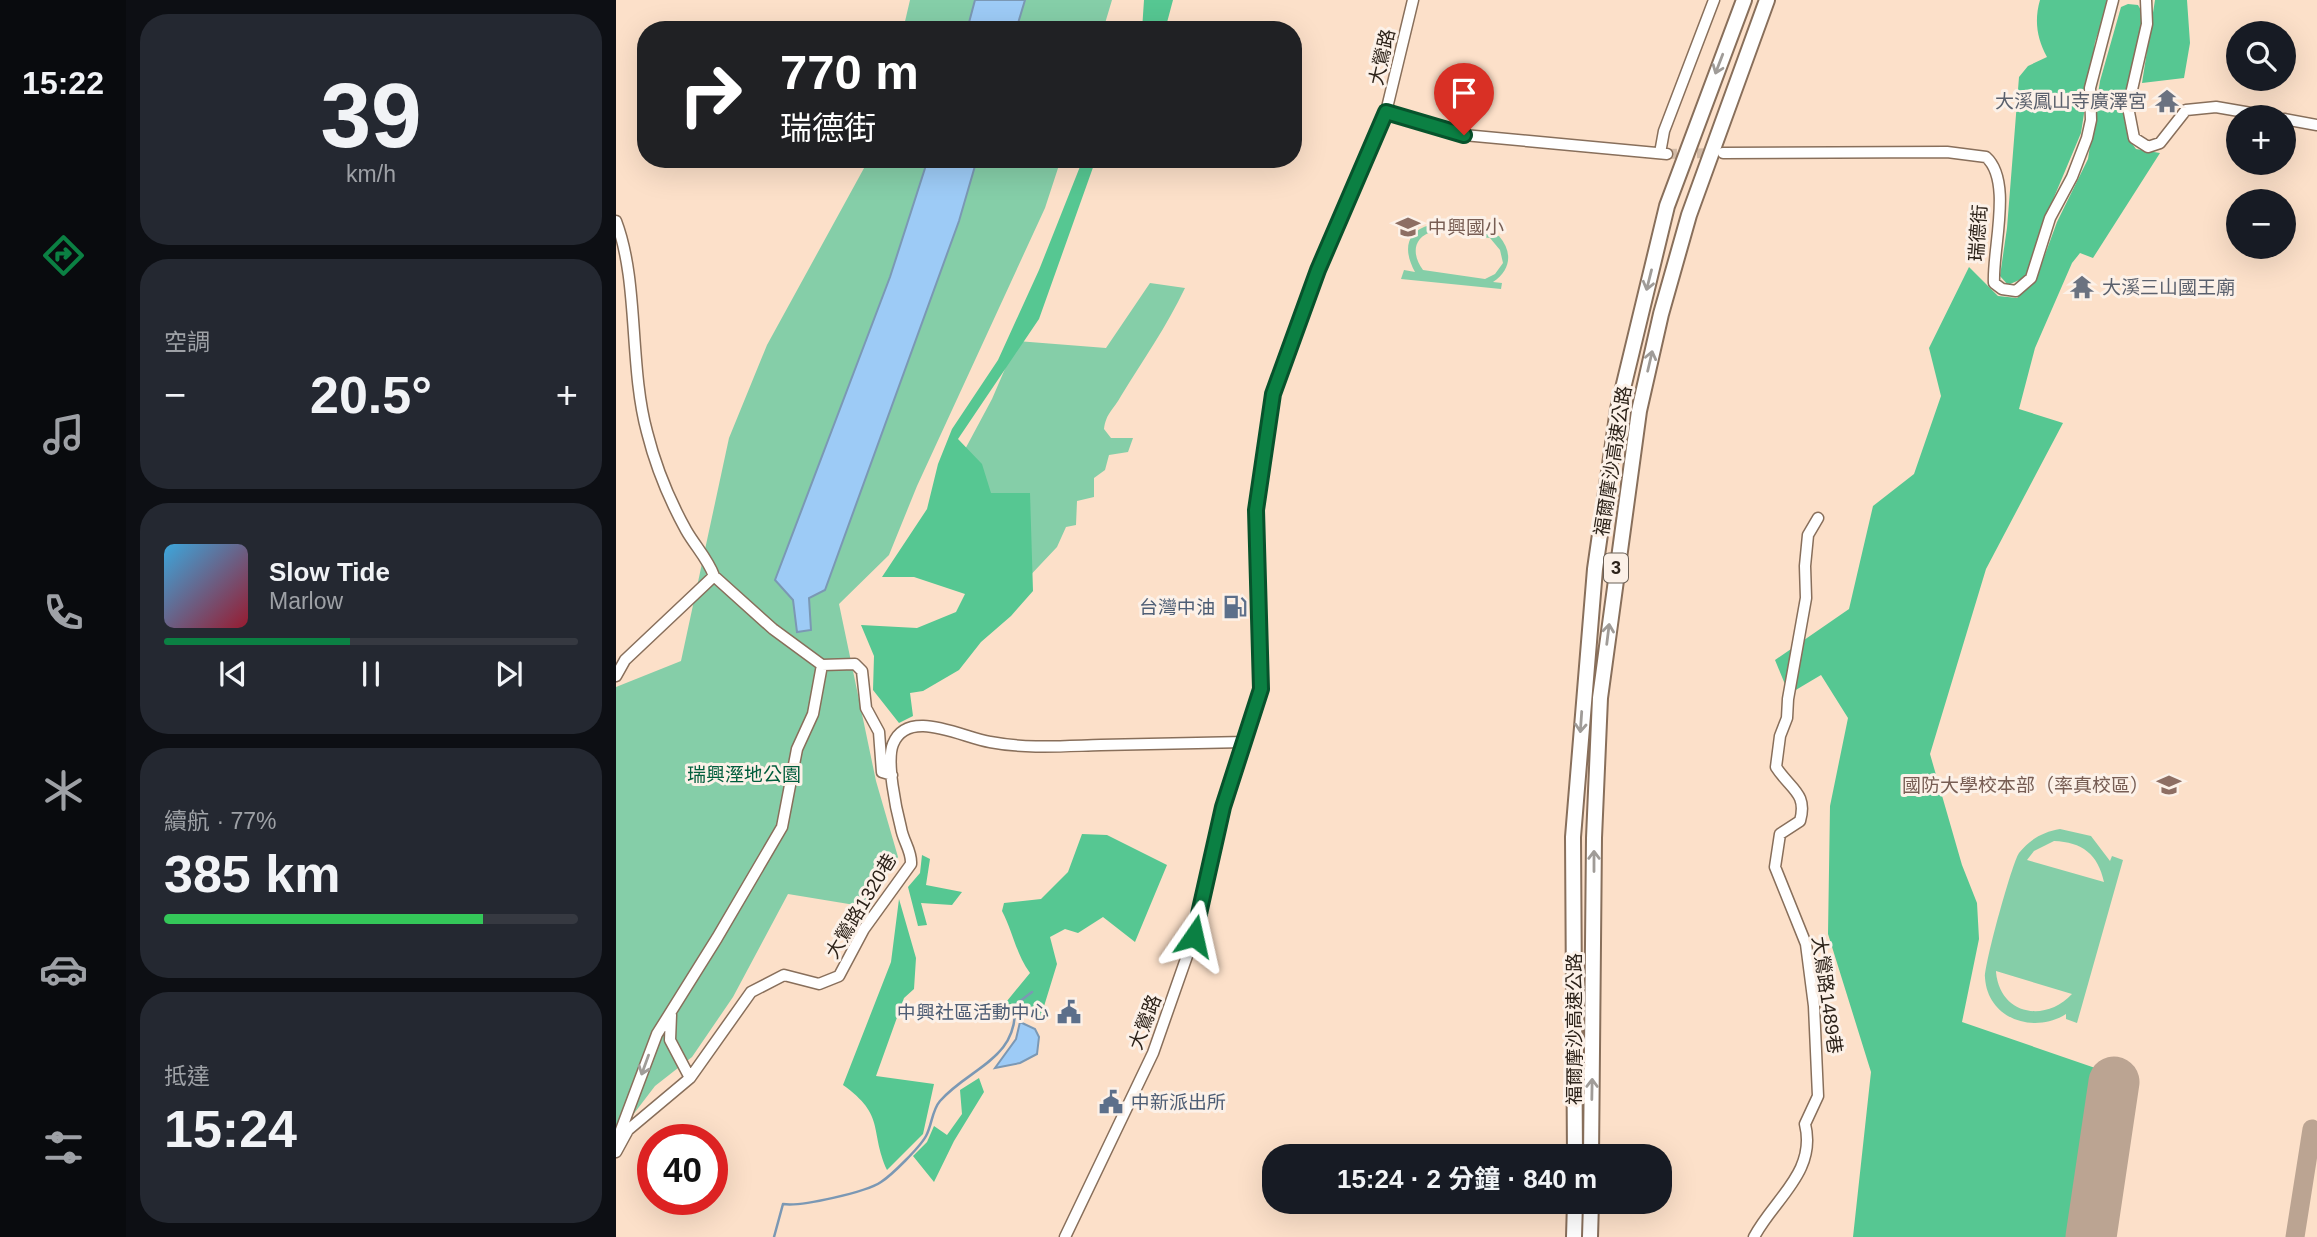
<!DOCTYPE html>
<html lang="zh-TW">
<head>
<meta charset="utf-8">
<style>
	:root { --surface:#171b24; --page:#242831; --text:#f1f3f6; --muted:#9ea1a6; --line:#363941; --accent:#0b8043 }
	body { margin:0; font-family:Arial,"Noto Sans TC",sans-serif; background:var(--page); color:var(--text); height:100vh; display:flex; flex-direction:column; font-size:26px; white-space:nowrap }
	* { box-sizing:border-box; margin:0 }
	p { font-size:23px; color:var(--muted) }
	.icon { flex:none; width:38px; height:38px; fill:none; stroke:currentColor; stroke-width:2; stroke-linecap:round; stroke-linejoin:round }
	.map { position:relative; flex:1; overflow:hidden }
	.drawer { display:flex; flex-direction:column; gap:14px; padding:14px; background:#0d0f14; width:490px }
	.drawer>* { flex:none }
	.hud { position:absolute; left:21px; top:21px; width:665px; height:147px; border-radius:28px; box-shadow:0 7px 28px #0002; background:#202124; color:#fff; overflow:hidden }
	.controls { position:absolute; left:1610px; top:21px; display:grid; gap:14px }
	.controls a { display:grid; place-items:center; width:70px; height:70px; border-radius:50%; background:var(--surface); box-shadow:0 7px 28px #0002; font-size:35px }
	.speed { position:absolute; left:21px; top:1124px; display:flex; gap:14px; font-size:35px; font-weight:700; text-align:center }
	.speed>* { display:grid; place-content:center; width:91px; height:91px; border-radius:50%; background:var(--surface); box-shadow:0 7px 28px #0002; line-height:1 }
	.speed .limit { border:10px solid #d22; background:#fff; color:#111 }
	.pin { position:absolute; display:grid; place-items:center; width:60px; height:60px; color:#fff; margin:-72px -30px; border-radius:50% 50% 50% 0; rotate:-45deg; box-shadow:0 0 7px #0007 }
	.pin .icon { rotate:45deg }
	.me { position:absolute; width:77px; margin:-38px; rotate:11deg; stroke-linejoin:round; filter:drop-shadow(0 0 5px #0008) }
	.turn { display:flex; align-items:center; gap:24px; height:147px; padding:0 28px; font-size:32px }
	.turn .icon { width:91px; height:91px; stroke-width:2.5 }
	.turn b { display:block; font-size:49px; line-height:60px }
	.big { font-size:52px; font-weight:700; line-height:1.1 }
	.drawer .tile { flex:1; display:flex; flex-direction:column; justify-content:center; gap:10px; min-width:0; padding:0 24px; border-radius:28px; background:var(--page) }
	.drawer .dial { align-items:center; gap:0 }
	.dial b { font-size:91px; line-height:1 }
	.song { display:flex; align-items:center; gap:21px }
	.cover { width:84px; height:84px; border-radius:10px; background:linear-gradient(135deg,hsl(200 70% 55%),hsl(350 70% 35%)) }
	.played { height:7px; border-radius:4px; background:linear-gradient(90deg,var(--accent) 45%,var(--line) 45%) }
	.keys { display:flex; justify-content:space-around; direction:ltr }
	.heat { display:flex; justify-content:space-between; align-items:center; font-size:38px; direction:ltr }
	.charge { height:10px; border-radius:5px; background:linear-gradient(90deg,#34c759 77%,var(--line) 0) }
	.trip { position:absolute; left:646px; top:1144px; width:410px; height:70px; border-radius:28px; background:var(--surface); box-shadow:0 7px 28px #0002; font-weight:700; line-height:70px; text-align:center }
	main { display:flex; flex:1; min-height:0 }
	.tab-bar { display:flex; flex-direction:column; width:126px; justify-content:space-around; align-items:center; background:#090b0e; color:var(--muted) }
	.tab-bar .icon { width:49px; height:49px }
	.tab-bar .active { color:var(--accent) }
	.tab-bar b { font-size:32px; color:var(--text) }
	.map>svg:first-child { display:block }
</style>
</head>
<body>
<main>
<nav class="tab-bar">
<b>15:22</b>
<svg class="icon active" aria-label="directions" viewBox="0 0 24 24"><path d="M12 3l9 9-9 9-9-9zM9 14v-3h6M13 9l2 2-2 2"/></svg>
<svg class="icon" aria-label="music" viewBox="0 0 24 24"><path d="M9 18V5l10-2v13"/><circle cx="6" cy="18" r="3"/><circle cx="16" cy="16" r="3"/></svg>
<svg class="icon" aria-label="phone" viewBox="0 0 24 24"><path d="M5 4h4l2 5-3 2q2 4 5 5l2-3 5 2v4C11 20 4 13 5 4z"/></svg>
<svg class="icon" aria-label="climate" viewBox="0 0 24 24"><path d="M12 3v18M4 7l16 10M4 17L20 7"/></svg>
<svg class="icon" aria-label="car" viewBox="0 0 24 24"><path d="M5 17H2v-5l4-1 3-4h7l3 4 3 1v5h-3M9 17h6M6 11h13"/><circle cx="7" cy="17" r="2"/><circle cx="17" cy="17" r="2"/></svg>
<svg class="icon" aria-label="filters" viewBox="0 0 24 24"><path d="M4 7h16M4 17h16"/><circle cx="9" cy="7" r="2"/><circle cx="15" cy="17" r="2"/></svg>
</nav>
<section class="drawer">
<div class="tile dial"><b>39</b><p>km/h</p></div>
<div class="tile"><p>空調</p>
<div class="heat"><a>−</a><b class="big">20.5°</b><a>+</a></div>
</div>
<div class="tile">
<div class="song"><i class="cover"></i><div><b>Slow Tide</b><p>Marlow</p></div></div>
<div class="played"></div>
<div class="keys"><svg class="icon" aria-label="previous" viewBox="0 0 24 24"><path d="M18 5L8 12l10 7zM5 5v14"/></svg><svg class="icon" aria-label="pause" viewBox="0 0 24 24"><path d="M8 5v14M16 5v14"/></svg><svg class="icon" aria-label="next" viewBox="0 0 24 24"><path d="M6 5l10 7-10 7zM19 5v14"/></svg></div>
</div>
<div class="tile"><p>續航 · 77%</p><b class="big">385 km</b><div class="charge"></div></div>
<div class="tile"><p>抵達</p><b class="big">15:24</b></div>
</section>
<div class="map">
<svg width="1701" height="1237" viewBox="0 0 1701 1237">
	<rect width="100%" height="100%" fill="#fce0c9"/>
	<path fill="#85cea8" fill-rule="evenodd" d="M 294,0 L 496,0 L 487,30 L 287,30 Z
		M 253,159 L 445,159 L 429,208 L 301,486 L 273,555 L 223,604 L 260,781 L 282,857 L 251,907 L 172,894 L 117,997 L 76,1057 L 39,1086 L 0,1137 L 0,687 L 65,661 L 113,438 L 151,345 Z
		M 814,225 L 883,236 C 897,252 895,270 877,282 L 886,283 L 885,289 L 785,279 L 788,270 L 799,272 C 788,252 788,232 814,225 ZM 817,231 L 874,238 L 884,250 L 887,263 L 879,274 L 869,279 L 807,270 C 796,255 796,238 817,231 Z
		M 534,283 L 569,288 C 551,326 527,360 505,396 C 498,409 490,413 488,429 L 495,438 L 517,438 L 512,452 L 493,455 L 489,470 L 478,478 L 478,497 L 461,501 L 460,525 L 450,527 L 441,547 L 408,582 L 324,496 L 376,399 L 401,341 L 490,348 Z
		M 1444,829 L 1475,836 L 1494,861 L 1496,856 L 1507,860 L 1461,1023 L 1450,1019 L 1450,1014 C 1419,1034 1372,1020 1369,978 C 1368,965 1396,863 1403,853 C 1414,839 1427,832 1444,829 ZM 1438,841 C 1466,842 1482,854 1488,882 L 1411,860 L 1418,851 ZM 1380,972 L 1380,971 L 1456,994 C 1429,1023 1384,1015 1380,972 Z"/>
	<path fill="#56c792" d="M 528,0 L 557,0 L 549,30 L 526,30 Z
		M 1424,0 L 1493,0 L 1479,42 L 1465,133 L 1423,233 L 1410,277 L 1392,285 L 1384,276 L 1391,228 L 1403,77 L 1412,66 L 1431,57 C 1421,38 1418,21 1424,0 Z
		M 1539,0 L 1571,0 L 1574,43 L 1568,78 L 1526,83 Z
		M 1512,4 L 1522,5 L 1527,14 L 1507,112 L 1512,138 L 1520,149 L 1544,153 L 1477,258 L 1464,253 L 1456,263 L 1419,348 L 1403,409 L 1447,423 L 1370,569 L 1314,754 L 1346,865 L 1361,903 L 1363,939 L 1346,1022 L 1485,1070 L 1454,1237 L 1237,1237 L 1255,1072 L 1212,934 L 1214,806 L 1232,718 L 1205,675 L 1173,694 L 1159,660 L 1233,609 L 1257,506 L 1298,474 L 1325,396 L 1313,348 L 1353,267 L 1382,296 L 1401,298 L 1419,282 L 1441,222 L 1472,159 L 1484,81 L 1505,7 Z
		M 467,159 L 480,159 L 423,319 L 342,439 L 366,464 L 375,493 L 414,493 L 417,591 L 395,616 L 365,642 L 343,670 L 307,691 L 294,693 L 297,716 L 283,723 L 257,690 L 258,656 L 245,625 L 301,628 L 340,612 L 349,594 L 298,577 L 266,577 L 311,509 L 322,464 L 336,429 L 382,360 L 423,270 Z
		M 466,834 L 491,835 L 551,865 L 519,942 L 487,917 L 462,933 L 449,929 L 434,937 L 441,964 L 425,1016 L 391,1018 L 391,1001 L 414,973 C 400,954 397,932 386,911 L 388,903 L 425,899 L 452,872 Z
		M 306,855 L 314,859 L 310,885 L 346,892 L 336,905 L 305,903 L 311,925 L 302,926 L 292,887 L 304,873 Z
		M 283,899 L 300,958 L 298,989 L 288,998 L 260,1076 L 318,1084 L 307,1134 L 271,1170 C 253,1129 270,1116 227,1085 L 275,962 Z
		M 363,1078 L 368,1092 L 338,1141 L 318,1182 L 297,1156 L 311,1142 L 318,1126 L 331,1135 L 346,1114 L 344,1090 Z"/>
	<path fill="#9dcbf6" stroke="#7b98b4" stroke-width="2" d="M 359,0 L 409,0 L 400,30 L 351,30 Z
		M 312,159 L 361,159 L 343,221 L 209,590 L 193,598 L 195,630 L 181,632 L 177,600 L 159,580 L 274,277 Z
		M 404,1022 L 419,1029 L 423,1037 L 421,1054 L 404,1063 L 379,1068 L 400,1039 Z"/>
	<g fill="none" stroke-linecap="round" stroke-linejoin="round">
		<path stroke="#7b98b4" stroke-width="2.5" d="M 158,1237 L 167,1204 C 185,1207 250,1192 265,1182 C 276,1175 304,1147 310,1136 C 316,1125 316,1110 324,1101 C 354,1067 402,1060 399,1005 L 416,992"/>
		<path stroke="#bba492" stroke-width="19" d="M 1679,1237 L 1696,1129"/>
		<path stroke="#bba492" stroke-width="51" d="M 1475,1237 L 1498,1082"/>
		<path stroke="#d2baa6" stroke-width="10" stroke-dasharray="10 5" stroke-linecap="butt" d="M 1051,154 L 1099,153"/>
		<g stroke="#886f5b" stroke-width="13">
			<path id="minor" d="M 1530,0 L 1531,24 L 1512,107 L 1518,138 L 1532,147 L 1544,143 L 1570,110 L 1600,107 L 1658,117
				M 770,112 L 848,135 L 1051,154
				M 1668,119 L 1701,125
				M 1044,153 L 1048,131 L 1098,0
				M 1107,153 L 1331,152 L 1370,157 C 1397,181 1376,250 1378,283 L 1386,289 L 1400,291 L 1415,278 L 1434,218 L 1456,177 L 1471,138 L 1475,120 L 1474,88 L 1497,0
				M 0,221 C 23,281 13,366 31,432 C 39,464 54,501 70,530 C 79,546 92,559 98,576 L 157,629 L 206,665 L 239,664 L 246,671 L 250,708 L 263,732 L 266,772 L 276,775
				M 0,676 L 9,660 L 98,576
				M 55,1015 L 54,1040 L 74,1078
				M 2,1138 L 41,1034 L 101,938 L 166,827 L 181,749 L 197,714 L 206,665
				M 0,1152 L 12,1130 L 74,1078 L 135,992 L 168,975 L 203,984 L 223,976 L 248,929 L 295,864 C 296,851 287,841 285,828 C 280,809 270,761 277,744 C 292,707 347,738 374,742 C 411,749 447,746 485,745 C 533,744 581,743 629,742
				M 449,1237 L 537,1053 L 578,936 L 607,807 L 645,689 L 640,510 L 657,394 L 710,250 L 770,112 L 797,0
				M 1138,1237 C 1158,1199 1201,1172 1189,1124 L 1202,1096 L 1198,1006 L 1190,944 L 1159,867 L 1164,834 L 1184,821 C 1192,793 1174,789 1160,767 L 1164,736 L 1171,718 L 1172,699 L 1190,598 L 1189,566 L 1192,535 L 1202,518"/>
		</g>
		<g stroke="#886f5b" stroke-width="18">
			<path id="highway" d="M 959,1157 L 957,837 L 979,569 L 1002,409 L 1051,206 L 1128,0
				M 975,1157 L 978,838 L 984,698 L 1023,411 L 1045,314 L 1073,215 L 1151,0
				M 958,1237 L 959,1202
				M 974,1237 L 975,1202"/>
		</g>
		<use href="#minor" stroke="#fff" stroke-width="10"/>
		<use href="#highway" stroke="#fff" stroke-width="14"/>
	</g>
	<defs><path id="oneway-shaft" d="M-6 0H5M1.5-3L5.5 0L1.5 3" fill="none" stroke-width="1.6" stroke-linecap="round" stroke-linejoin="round" transform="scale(1.75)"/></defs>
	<g stroke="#a09c98">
		<use href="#oneway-shaft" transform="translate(1103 64) rotate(111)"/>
		<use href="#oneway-shaft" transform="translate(1033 280) rotate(104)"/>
		<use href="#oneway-shaft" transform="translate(1034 361) rotate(-77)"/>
		<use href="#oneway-shaft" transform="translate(992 634) rotate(-83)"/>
		<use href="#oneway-shaft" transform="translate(965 722) rotate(94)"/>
		<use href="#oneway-shaft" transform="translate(978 861) rotate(-90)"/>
		<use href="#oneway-shaft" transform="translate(29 1065) rotate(110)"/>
		<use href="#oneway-shaft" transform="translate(976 1089) rotate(-89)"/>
	</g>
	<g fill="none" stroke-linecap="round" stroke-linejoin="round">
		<g stroke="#07532c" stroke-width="18">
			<path id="route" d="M 578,936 L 607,807 L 645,689 L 640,510 L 657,394 L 702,270 L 770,112 L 848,135"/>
		</g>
		<use href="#route" stroke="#0b8043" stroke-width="12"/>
	</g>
	<defs>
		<g id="temple-bare" transform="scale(1.89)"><path d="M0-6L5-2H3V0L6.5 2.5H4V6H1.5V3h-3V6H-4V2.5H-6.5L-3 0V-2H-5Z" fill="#6b7280" stroke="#fcf1e8" stroke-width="2.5" paint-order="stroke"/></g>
		<g id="school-bare" transform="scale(1.89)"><path d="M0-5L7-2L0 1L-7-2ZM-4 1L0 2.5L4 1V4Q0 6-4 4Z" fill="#8d6e63" stroke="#fcf1e8" stroke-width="2.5" paint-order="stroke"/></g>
		<g id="fuel-bare" transform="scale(1.89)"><path d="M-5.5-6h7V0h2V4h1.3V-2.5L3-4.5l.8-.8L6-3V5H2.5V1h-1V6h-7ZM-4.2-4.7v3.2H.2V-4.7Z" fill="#5c6f8a" stroke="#fcf1e8" stroke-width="2.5" paint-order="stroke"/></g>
		<g id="university-bare" transform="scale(1.89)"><path d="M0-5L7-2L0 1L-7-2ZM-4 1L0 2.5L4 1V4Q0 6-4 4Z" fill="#8d6e63" stroke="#fcf1e8" stroke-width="2.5" paint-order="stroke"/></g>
		<g id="civic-bare" transform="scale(1.89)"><path d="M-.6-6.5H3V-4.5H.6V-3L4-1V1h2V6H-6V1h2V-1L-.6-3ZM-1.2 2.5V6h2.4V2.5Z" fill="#5c6f8a" stroke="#fcf1e8" stroke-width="2.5" paint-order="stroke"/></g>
	</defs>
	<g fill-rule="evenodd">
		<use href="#temple-bare" x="1551" y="101"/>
		<use href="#school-bare" x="792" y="227"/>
		<use href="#temple-bare" x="1466" y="287"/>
		<use href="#fuel-bare" x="619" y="607"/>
		<use href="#university-bare" x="1553" y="785"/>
		<use href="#civic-bare" x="453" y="1012"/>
		<use href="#civic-bare" x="495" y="1102"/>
	</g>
	<g text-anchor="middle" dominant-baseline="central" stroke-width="6" stroke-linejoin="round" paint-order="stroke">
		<rect fill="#fcf1e8" stroke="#6a6057" stroke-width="2" x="988" y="553.5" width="24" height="29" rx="5"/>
		<g font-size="18" font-weight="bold" fill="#2c2219">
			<text x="1000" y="568">3</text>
		</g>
		<g font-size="19" fill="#2c2219" stroke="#fcf1e8">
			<text transform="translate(766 57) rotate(-77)">大鶯路</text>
			<text transform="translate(1362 233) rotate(-86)">瑞德街</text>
			<text transform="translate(997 461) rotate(-81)">福爾摩沙高速公路</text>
			<text transform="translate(245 906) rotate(-59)">大鶯路1320巷</text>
			<text transform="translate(1211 995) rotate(82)">大鶯路1489巷</text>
			<text transform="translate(529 1022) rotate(-69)">大鶯路</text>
			<text transform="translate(958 1029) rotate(-90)">福爾摩沙高速公路</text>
		</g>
		<g font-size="19" fill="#5b616d" stroke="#fcf1e8" text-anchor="end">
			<text x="1531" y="101">大溪鳳山寺廣澤宮</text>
			<text x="1486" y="287" text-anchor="start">大溪三山國王廟</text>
		</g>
		<g font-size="19" fill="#785e54" stroke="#fcf1e8" text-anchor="start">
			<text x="812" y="227">中興國小</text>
			<text x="1533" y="785" text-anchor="end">國防大學校本部（率真校區）</text>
		</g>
		<g font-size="19" fill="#4e5e75" stroke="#fcf1e8" text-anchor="end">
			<text x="599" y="607">台灣中油</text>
			<text x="433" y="1012">中興社區活動中心</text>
			<text x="515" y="1102" text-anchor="start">中新派出所</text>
		</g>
		<g font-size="19" fill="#005d3c" stroke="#fcf1e8">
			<text x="128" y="774">瑞興溼地公園</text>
		</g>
	</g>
</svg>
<div class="controls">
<a><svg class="icon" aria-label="search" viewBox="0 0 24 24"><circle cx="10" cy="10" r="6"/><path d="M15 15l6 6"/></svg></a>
<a>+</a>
<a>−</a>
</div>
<div class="speed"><div class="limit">40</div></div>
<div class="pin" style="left:848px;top:135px;background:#d93025"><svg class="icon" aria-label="arrive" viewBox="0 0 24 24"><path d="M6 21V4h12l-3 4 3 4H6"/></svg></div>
<svg class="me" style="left:578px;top:936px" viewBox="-20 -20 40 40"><path d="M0-17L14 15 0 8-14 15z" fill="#0b8043" stroke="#fff" stroke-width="4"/></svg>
<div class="trip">15:24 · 2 分鐘 · 840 m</div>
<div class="hud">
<div class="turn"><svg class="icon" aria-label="right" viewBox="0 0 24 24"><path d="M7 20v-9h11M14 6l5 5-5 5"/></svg><div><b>770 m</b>瑞德街</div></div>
</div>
</div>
</main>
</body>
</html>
